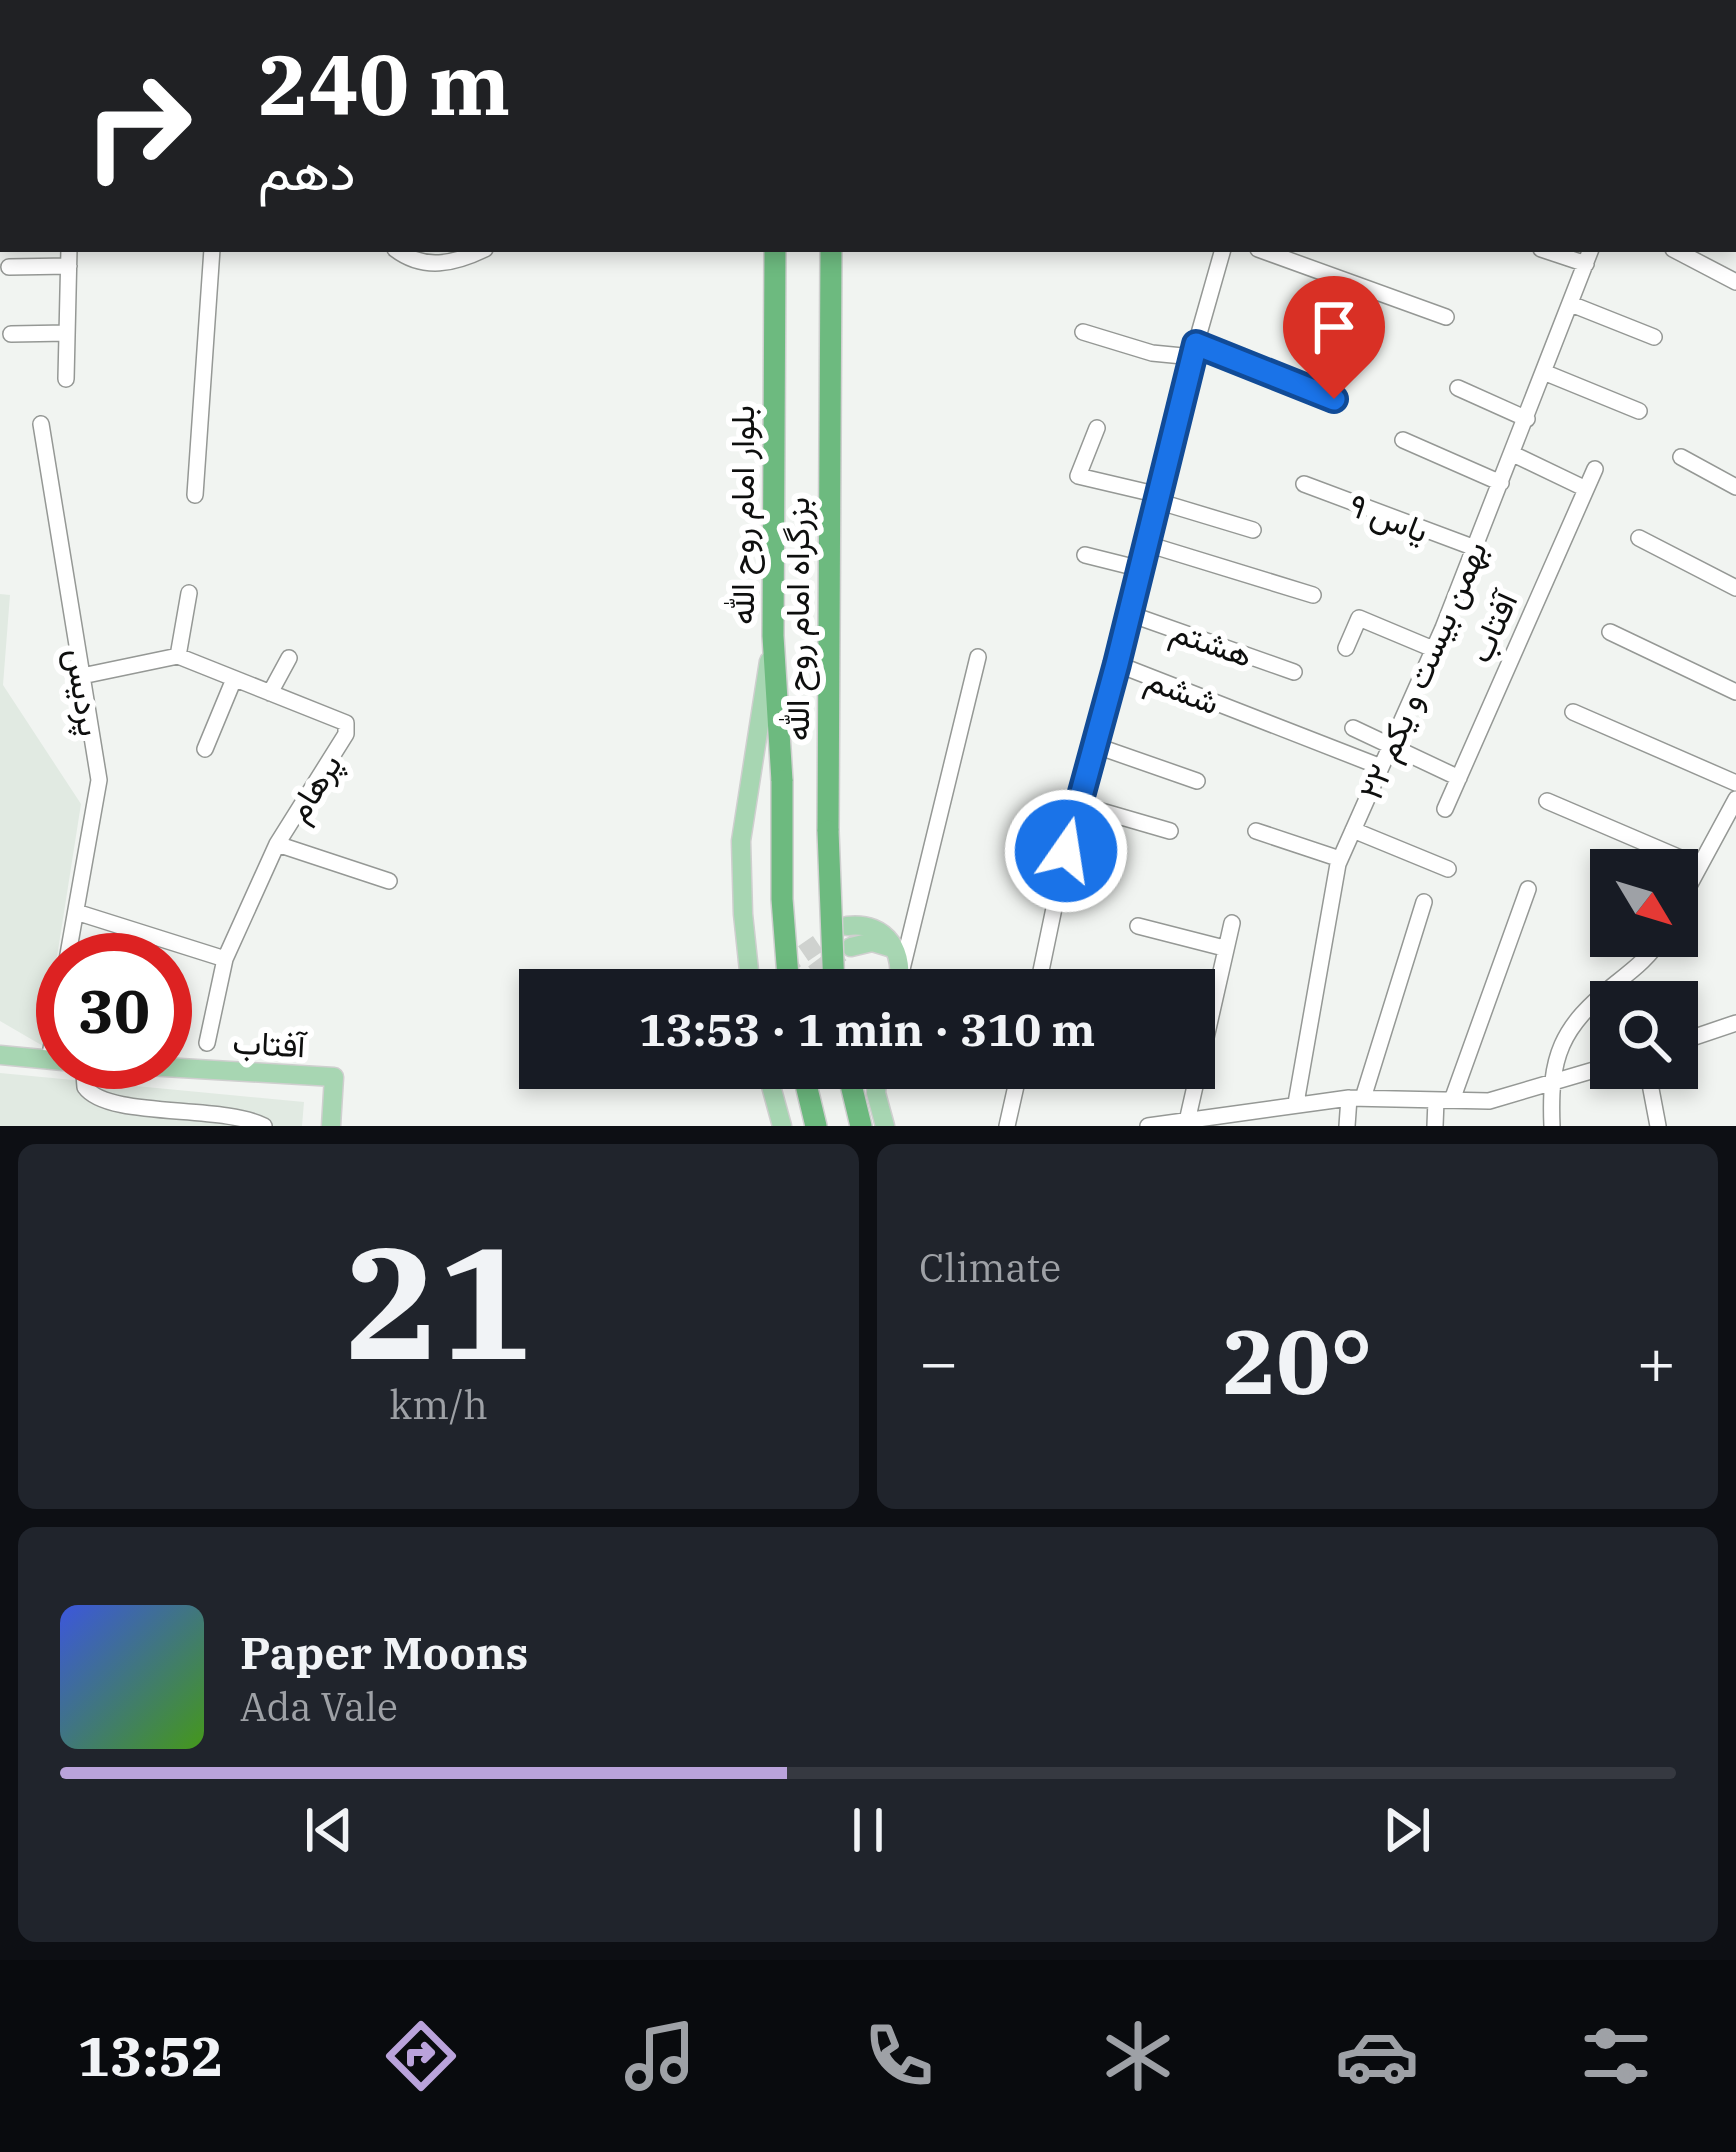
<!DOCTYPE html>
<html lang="en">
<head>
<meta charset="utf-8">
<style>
	:root { --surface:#171b24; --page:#20242c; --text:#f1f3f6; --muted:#9ea1a6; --line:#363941; --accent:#baa3db }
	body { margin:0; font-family:"IBM Plex Serif",Vazirmatn,serif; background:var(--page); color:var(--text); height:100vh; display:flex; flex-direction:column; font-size:45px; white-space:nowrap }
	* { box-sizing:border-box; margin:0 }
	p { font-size:39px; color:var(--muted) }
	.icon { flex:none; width:66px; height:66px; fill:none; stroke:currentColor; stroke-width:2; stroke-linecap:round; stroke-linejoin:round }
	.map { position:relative; height:1126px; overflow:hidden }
	.details { display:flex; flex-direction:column; gap:18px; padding:18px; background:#0d0f14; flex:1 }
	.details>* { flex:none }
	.hud { position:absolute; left:0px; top:0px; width:1737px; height:252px; box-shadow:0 6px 18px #0003; background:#202124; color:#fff; overflow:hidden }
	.needle { width:78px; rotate:128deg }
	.buttons { position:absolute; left:1590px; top:849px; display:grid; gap:24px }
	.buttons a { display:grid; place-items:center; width:108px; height:108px; border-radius:0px; background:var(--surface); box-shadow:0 6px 18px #0003; font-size:60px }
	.speed { position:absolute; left:36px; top:933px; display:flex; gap:24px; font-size:60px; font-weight:700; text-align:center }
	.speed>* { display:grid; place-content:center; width:156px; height:156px; border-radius:50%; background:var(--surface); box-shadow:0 6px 18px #0003; line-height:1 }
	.speed .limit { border:18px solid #d22; background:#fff; color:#111 }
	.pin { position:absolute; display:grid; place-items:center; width:102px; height:102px; color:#fff; margin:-123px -51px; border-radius:50% 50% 50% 0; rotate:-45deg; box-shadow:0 0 12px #0007 }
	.pin .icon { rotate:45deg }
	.me { position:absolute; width:132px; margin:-66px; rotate:13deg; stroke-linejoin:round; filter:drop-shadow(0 0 9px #0008) }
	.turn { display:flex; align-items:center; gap:42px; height:252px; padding:0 60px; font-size:54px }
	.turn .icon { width:156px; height:156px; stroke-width:2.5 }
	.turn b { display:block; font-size:84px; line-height:102px }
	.big { font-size:90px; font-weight:700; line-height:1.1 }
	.details .card { flex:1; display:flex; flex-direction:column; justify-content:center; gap:18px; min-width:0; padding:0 42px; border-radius:18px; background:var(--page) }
	.details .dial { align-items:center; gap:0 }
	.dial b { font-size:156px; line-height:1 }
	.song { display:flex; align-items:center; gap:36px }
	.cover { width:144px; height:144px; border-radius:18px; background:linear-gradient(135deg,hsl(230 70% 55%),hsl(100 70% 35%)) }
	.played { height:12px; border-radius:6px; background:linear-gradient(90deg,var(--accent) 45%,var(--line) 45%) }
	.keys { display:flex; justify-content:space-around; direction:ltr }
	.heat { display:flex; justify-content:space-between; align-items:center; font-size:66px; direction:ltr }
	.details .tiles { flex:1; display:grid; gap:18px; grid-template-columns:1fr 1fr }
	.card:last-child { grid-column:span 2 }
	.trip { position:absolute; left:519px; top:969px; width:696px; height:120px; border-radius:0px; background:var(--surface); box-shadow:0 6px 18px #0003; font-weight:700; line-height:120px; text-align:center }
	.menu { display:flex; height:192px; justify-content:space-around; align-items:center; background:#090b0e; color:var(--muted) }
	.menu .icon { width:84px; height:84px }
	.menu .active { color:var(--accent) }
	.menu b { font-size:54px; color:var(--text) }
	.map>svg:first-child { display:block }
</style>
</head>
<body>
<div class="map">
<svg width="1736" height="1126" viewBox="0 0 1736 1126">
	<rect width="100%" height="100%" fill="#f1f4f1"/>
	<path fill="#e1eae2" d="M 0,594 L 10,595 L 3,685 L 81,804 L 43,1046 L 0,1021 Z
		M 0,1073 L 304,1102 L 302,1126 L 0,1126 Z"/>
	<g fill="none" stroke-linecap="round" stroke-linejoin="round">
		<path stroke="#cfd2cf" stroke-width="18" stroke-dasharray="18 9" stroke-linecap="butt" d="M 781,969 L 842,927
			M 792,990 L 841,953"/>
		<g stroke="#959895" stroke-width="18">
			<path id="minor" d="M 433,0 L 440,3
				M 1267,0 L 1273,3
				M 57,3 L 58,0
				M 242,3 L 243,0
				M 404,3 L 405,0
				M 466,3 L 467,0
				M 1129,3 L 1131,0
				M 1294,3 L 1296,0
				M 1699,3 L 1700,0
				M 1734,67 L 1736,68
				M 1734,121 L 1736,122
				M 0,122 L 3,122
				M 1734,195 L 1736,196
				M 395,249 C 424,271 454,264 485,249
				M 1258,249 L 1446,317
				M 1541,249 L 1586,264
				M 1673,249 L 1736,282
				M 9,267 L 69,266
				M 1571,304 L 1654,337
				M 1083,332 L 1152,353 L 1193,357
				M 11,334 L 67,333
				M 1196,344 L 1334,399
				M 1546,373 L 1639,411
				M 66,379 L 69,249
				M 1458,388 L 1527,419
				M 41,424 L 99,780 L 67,960
				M 1097,428 L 1078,476 L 1159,495
				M 1403,440 L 1501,483
				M 1513,454 L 1586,489
				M 1681,457 L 1736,487
				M 1304,484 L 1475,548
				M 195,495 L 212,249
				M 1157,501 L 1253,530
				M 1639,538 L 1736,588
				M 1147,544 L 1313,595
				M 1085,555 L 1141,569
				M 1130,614 L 1294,672
				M 1610,632 L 1736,692
				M 1346,648 L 1359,618 L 1433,649
				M 178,656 L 189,593
				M 1117,664 L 1381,767
				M 82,676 L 178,656 L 346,723 L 346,734 L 277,844 L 225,959 L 207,1043
				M 270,693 L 289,658
				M 1573,712 L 1736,783
				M 1353,728 L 1459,778
				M 1094,745 L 1197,781
				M 205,749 L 234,679
				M 1547,801 L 1699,866
				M 1077,804 L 1170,831
				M 1445,809 L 1595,469
				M 1353,830 L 1448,869
				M 1256,831 L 1340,859
				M 277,844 L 389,881
				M 1677,908 L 1736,799
				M 76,912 L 225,959
				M 1138,926 L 1224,948
				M 902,969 L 978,657
				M 1037,990 L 1074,812 L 1117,664 L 1196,344 L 1223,249
				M 1677,1043 L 1736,1023
				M 49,1060 L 63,983
				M 83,1062 L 85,1087 C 108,1119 221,1104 264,1126
				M 1647,1068 L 1658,1126
				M 1363,1098 L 1424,902
				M 1452,1100 L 1528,889
				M 1296,1103 L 1338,864 L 1443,628 L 1591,249
				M 1188,1117 L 1232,923
				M 1007,1126 L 1020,1068
				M 1148,1126 L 1349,1098 L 1489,1101 L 1611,1065
				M 1347,1126 L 1349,1098
				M 1435,1126 L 1436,1100
				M 1552,1126 C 1549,1056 1561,1027 1615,984 C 1634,969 1650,957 1662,936"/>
		</g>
		<g stroke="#cfcfcf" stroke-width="21">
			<path id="major" d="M 847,926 C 888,921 906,954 897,990
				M 851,947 L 872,942 L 892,948
				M 751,990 L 743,914 L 741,841 L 769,661
				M 765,990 L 770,982
				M 0,1055 L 63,1061
				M 80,1062 L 334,1077 L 331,1126
				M 766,1068 L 782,1126
				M 878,1068 L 876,1093 L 885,1126"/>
		</g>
		<g stroke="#cfcfcf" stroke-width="24">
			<path id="highway" d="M 781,3 L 782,0
				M 832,3 L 832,0
				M 775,249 L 773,636 L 782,781
				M 828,831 L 831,249
				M 802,1068 L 816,1126
				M 847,1068 L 861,1126"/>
		</g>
		<use href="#minor" stroke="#fff" stroke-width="15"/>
		<use href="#major" stroke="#a7d6b2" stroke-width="18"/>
		<use href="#highway" stroke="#6dba7f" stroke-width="21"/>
		<g stroke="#cfcfcf" stroke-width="24" stroke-linecap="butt">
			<path id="highway-bridge" d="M 782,781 L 782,899 L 789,990
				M 828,831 L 834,990"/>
		</g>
		<use href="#highway-bridge" stroke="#6dba7f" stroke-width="21"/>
	</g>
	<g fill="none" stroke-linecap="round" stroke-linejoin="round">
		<g stroke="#114b97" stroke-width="30">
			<path id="route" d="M 1066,851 L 1117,664 L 1196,344 L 1334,399"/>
		</g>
		<use href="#route" stroke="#1a73e8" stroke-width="21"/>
	</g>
	<g text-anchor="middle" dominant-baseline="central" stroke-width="12" stroke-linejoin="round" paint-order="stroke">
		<g font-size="33" fill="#0e0f0e" stroke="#fff">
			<text transform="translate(741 515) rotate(-90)">بلوار امام روح الله</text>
			<text transform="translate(1389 517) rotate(21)">یاس ۹</text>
			<text transform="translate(796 619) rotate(-90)">بزرگراه امام روح الله</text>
			<text transform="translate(1492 627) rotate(-66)">آفتاب</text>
			<text transform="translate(1212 642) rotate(19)">هشتم</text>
			<text transform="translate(1422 670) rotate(-67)">۲۲ بهمن بیست و یکم</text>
			<text transform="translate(1183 690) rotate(21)">ششم</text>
			<text transform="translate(85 692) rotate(81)">پردیس</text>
			<text transform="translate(313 787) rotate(-58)">پرهام</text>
			<text transform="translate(269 1043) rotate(3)">آفتاب</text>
		</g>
	</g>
</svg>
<div class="buttons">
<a><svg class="needle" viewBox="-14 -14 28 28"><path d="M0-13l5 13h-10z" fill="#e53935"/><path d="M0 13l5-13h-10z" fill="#9ea1a6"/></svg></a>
<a><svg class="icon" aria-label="search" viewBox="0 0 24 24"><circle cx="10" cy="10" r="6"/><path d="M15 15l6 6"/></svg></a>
</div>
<div class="speed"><div class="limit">30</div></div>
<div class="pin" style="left:1334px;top:399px;background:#d93025"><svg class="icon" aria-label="arrive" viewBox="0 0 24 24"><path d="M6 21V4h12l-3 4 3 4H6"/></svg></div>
<svg class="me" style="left:1066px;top:851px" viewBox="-20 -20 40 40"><circle r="17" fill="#1a73e8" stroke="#fff" stroke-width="3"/><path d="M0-11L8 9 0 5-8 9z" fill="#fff"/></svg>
<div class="trip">13:53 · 1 min · 310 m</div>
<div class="hud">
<div class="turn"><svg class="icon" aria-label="right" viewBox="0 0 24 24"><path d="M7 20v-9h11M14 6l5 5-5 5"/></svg><div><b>240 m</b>دهم</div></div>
</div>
</div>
<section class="details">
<div class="tiles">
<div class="card dial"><b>21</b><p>km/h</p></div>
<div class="card"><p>Climate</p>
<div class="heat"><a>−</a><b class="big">20°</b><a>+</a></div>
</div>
<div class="card">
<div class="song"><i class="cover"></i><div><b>Paper Moons</b><p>Ada Vale</p></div></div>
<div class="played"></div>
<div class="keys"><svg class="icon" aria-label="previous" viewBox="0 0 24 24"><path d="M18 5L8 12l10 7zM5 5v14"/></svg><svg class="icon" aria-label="pause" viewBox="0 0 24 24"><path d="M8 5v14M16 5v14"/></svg><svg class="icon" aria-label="next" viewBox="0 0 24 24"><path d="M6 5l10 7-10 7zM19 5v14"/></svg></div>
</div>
</div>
</section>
<nav class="menu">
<b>13:52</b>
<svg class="icon active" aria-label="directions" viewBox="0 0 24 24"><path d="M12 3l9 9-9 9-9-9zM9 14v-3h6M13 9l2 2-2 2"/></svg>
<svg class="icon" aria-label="music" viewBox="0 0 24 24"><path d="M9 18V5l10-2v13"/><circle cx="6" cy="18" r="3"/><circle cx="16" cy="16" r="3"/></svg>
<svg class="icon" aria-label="phone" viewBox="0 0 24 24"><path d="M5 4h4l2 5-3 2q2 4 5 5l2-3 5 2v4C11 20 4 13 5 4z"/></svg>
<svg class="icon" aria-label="climate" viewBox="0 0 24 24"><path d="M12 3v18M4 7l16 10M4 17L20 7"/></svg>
<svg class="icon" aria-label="car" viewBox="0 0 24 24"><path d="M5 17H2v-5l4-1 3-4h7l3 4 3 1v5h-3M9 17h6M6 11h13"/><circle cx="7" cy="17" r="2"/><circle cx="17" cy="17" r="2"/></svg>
<svg class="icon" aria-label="filters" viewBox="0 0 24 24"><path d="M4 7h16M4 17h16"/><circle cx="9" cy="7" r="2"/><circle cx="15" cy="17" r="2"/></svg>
</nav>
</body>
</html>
